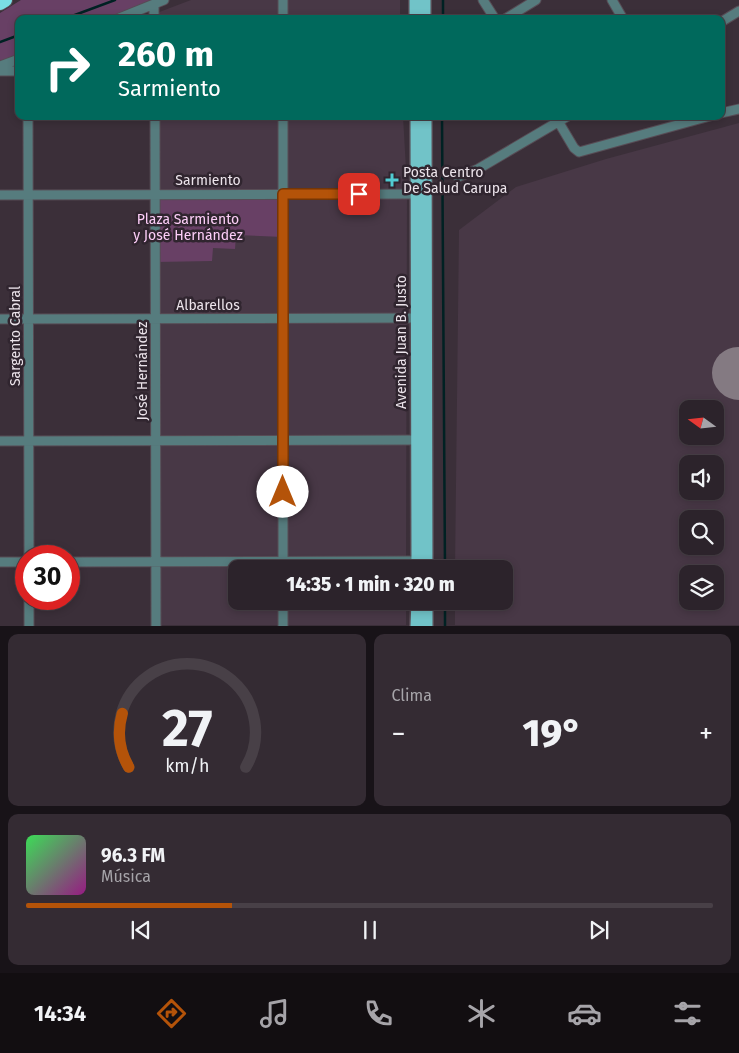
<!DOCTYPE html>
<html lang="es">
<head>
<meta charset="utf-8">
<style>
	:root { --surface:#2c232b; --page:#342b33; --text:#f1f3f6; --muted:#a6a4a9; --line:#484047; --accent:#b45309 }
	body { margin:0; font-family:"Fira Sans",sans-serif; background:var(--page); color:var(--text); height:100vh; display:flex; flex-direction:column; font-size:19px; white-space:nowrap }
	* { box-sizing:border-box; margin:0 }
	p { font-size:16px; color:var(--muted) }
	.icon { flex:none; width:28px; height:28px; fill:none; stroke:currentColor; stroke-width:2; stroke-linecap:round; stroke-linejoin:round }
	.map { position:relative; height:626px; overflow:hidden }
	.side { display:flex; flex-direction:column; gap:8px; padding:8px; background:#181318; flex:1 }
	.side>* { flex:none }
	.top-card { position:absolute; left:15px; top:15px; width:710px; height:105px; border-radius:10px; box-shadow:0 2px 8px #0003,0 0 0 1px var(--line); background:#00695c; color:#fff; overflow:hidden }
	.needle { width:32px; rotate:285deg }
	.tools { position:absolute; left:679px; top:400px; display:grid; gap:10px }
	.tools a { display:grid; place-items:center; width:45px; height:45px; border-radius:10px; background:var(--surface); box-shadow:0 2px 8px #0003,0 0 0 1px var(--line); font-size:25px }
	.speed { position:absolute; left:15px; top:545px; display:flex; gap:10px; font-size:25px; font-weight:700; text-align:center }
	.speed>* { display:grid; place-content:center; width:65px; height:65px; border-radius:50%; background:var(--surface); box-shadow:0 2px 8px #0003,0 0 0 1px var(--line); line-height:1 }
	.speed .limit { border:8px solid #d22; background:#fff; color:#111 }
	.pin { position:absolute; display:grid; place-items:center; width:42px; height:42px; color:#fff; margin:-21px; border-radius:10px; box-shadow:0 2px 8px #0006 }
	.me { position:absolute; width:55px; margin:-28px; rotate:0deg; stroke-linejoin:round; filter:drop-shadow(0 0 4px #0008) }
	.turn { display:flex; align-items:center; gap:18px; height:105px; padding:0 20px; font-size:22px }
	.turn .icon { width:65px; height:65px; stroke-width:2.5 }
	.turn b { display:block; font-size:35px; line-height:42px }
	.big { font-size:38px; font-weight:800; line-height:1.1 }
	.side .tile { flex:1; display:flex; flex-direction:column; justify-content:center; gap:8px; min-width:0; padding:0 18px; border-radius:10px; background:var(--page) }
	.side .dial { align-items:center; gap:0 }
	.dial svg { height:130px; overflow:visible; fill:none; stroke:var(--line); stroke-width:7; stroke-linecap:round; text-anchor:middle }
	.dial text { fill:var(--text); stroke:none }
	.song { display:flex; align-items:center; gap:15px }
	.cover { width:60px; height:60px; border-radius:8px; background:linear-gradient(135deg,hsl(130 70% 55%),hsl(310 70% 35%)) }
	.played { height:5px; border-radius:2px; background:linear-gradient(90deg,var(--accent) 30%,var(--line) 30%) }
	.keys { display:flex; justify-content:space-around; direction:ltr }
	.heat { display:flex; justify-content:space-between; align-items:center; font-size:28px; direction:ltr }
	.side .tiles { flex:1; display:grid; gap:8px; grid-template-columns:1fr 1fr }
	.tile:last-child { grid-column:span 2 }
	.trip { position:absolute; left:228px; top:560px; width:285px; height:50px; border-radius:10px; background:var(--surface); box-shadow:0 2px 8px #0003,0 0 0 1px var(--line); font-weight:800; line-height:50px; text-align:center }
	.tabs { display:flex; height:80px; justify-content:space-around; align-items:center; background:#120e11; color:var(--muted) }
	.tabs .icon { width:35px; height:35px }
	.tabs .selected { color:var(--accent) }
	.tabs b { font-size:22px; color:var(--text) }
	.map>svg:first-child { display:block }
</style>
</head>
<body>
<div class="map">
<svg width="739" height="626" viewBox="0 0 739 626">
	<rect width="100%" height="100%" fill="#3b2f39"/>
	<path fill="#483846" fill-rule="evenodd" d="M 191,0 L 400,0 L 400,19 L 141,19 Z
		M 160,116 L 403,116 L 407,187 L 406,569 L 236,569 L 236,601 L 406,601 L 406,625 L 161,625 Z
		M 739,123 L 739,625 L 455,625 L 455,601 L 504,601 L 504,569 L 455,569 L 459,230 L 516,187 L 606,159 ZM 688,409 L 715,409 L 715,436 L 688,436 ZM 688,464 L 715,464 L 715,491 L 688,491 ZM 688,519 L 715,519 L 715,546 L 688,546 ZM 688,574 L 715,574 L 715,601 L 688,601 Z"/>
	<path fill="#684065" d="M 21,0 L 167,0 L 117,19 L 19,19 L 19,56 L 0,63 L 0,13 Z
		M 283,193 L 283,237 L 236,235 L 235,249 L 213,248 L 212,261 L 155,262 L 155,195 Z"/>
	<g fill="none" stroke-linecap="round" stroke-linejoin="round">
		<path stroke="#002123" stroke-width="2.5" d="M 64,19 L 115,0
			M 443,19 L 443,0
			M 0,42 L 19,35
			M 442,116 L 445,569
			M 445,601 L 445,626"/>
		<path stroke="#847a82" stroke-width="52" d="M 738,373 L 739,374"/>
		<g stroke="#574c55" stroke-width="11">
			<path id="minor" d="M 483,0 L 495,19
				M 612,0 L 623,19
				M 154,4 L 154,19
				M 117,19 L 164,0
				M 283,19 L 283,0
				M 505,19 L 536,0
				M 721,22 L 739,11
				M 0,66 L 19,59
				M 0,71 L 19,71
				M 721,113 L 739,109
				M 28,116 L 29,556
				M 155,116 L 156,626
				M 283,116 L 283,569
				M 555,116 L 574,148 L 579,152 L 710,116
				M 458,177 L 478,169 L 568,116
				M 0,195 L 416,194
				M 0,319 L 416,318
				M 0,441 L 422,440
				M 0,562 L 26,562
				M 69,562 L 417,561
				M 29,599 L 29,626
				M 283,626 L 283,601"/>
		</g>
		<g stroke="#574c55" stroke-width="14">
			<path id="major" d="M 415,0 L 415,19
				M 425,0 L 425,19
				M 416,116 L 417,569
				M 426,116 L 427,569
				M 427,601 L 427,626
				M 416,626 L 417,601"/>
		</g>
		<g stroke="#574c55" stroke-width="16">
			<path id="highway" d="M 0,3 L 5,0"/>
		</g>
		<use href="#minor" stroke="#567c7e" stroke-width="9"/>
		<use href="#major" stroke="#71c3c8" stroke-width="11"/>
		<use href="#highway" stroke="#7adfe5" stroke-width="14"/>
	</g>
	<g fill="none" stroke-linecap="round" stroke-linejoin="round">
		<g stroke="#753606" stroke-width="12">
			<path id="route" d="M 283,492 L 283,194 L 359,194"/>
		</g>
		<use href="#route" stroke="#b45309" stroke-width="9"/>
	</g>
	<path fill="#51ccd3" stroke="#30252f" stroke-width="2" d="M389.5 172.5h5v5h5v5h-5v5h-5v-5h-5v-5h5z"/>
	<g text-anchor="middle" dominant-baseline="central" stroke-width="5" stroke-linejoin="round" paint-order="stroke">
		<g font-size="14" fill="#ece4eb" stroke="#30252f" text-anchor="start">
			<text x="403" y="172">Posta Centro<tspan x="403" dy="16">De Salud Carupa</tspan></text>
		</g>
		<g font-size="14" fill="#ece4eb" stroke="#30252f">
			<text x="208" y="180">Sarmiento</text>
			<text x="208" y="305">Albarellos</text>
			<text transform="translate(15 336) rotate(-90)">Sargento Cabral</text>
			<text transform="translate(401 342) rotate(-90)">Avenida Juan B. Justo</text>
			<text transform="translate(142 371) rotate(-90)">José Hernández</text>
		</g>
		<g font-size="14" fill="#fdcef8" stroke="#30252f">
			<text x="188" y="219">Plaza Sarmiento<tspan x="188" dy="16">y José Hernández</tspan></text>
		</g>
	</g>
</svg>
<div class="tools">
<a><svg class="needle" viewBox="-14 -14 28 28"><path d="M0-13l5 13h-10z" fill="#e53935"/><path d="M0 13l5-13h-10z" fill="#a6a4a9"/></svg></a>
<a><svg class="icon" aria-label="sound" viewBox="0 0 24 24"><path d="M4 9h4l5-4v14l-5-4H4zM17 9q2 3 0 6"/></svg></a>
<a><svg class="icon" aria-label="search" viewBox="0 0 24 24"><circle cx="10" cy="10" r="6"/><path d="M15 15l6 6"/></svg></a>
<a><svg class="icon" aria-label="layers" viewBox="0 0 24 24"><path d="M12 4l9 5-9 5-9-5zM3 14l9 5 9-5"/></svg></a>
</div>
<div class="speed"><div class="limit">30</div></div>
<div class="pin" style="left:359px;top:194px;background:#d93025"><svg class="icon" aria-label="arrive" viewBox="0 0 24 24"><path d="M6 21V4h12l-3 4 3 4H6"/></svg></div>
<svg class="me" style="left:283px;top:492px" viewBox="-20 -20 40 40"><circle r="19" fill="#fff"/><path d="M0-13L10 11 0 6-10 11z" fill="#b45309"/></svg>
<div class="trip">14:35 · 1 min · 320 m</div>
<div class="top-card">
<div class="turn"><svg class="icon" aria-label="right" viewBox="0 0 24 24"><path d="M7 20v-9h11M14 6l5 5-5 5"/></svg><div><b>260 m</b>Sarmiento</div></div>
</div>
</div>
<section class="side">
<div class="tiles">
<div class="tile dial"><svg viewBox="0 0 100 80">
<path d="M14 69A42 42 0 1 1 86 69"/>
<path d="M14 69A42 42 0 0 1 10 36" stroke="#b45309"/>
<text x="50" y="56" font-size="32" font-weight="700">27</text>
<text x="50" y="72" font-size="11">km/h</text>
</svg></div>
<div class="tile"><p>Clima</p>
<div class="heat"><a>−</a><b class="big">19°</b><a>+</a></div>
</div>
<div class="tile">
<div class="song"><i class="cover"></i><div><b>96.3 FM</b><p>Música</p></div></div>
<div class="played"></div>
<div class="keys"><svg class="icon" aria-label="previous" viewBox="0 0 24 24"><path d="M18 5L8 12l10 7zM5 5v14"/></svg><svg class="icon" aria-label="pause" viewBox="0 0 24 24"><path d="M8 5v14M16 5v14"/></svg><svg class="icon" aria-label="next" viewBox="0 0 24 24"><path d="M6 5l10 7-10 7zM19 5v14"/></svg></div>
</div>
</div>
</section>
<nav class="tabs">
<b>14:34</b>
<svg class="icon selected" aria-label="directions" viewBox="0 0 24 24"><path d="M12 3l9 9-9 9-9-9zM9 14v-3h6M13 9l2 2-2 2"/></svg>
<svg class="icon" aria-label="music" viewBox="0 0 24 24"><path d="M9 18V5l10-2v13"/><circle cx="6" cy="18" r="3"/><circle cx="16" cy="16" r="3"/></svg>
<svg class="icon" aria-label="phone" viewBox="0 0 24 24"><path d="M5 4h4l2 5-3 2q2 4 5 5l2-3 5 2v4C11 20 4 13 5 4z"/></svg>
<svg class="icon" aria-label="climate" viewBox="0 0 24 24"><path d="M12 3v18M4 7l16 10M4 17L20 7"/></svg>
<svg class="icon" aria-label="car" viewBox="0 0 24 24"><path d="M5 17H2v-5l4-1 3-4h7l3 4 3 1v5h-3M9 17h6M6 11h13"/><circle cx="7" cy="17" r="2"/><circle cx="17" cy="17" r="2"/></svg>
<svg class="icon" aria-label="filters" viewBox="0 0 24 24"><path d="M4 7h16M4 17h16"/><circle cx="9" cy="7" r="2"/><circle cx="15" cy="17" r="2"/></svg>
</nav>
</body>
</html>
